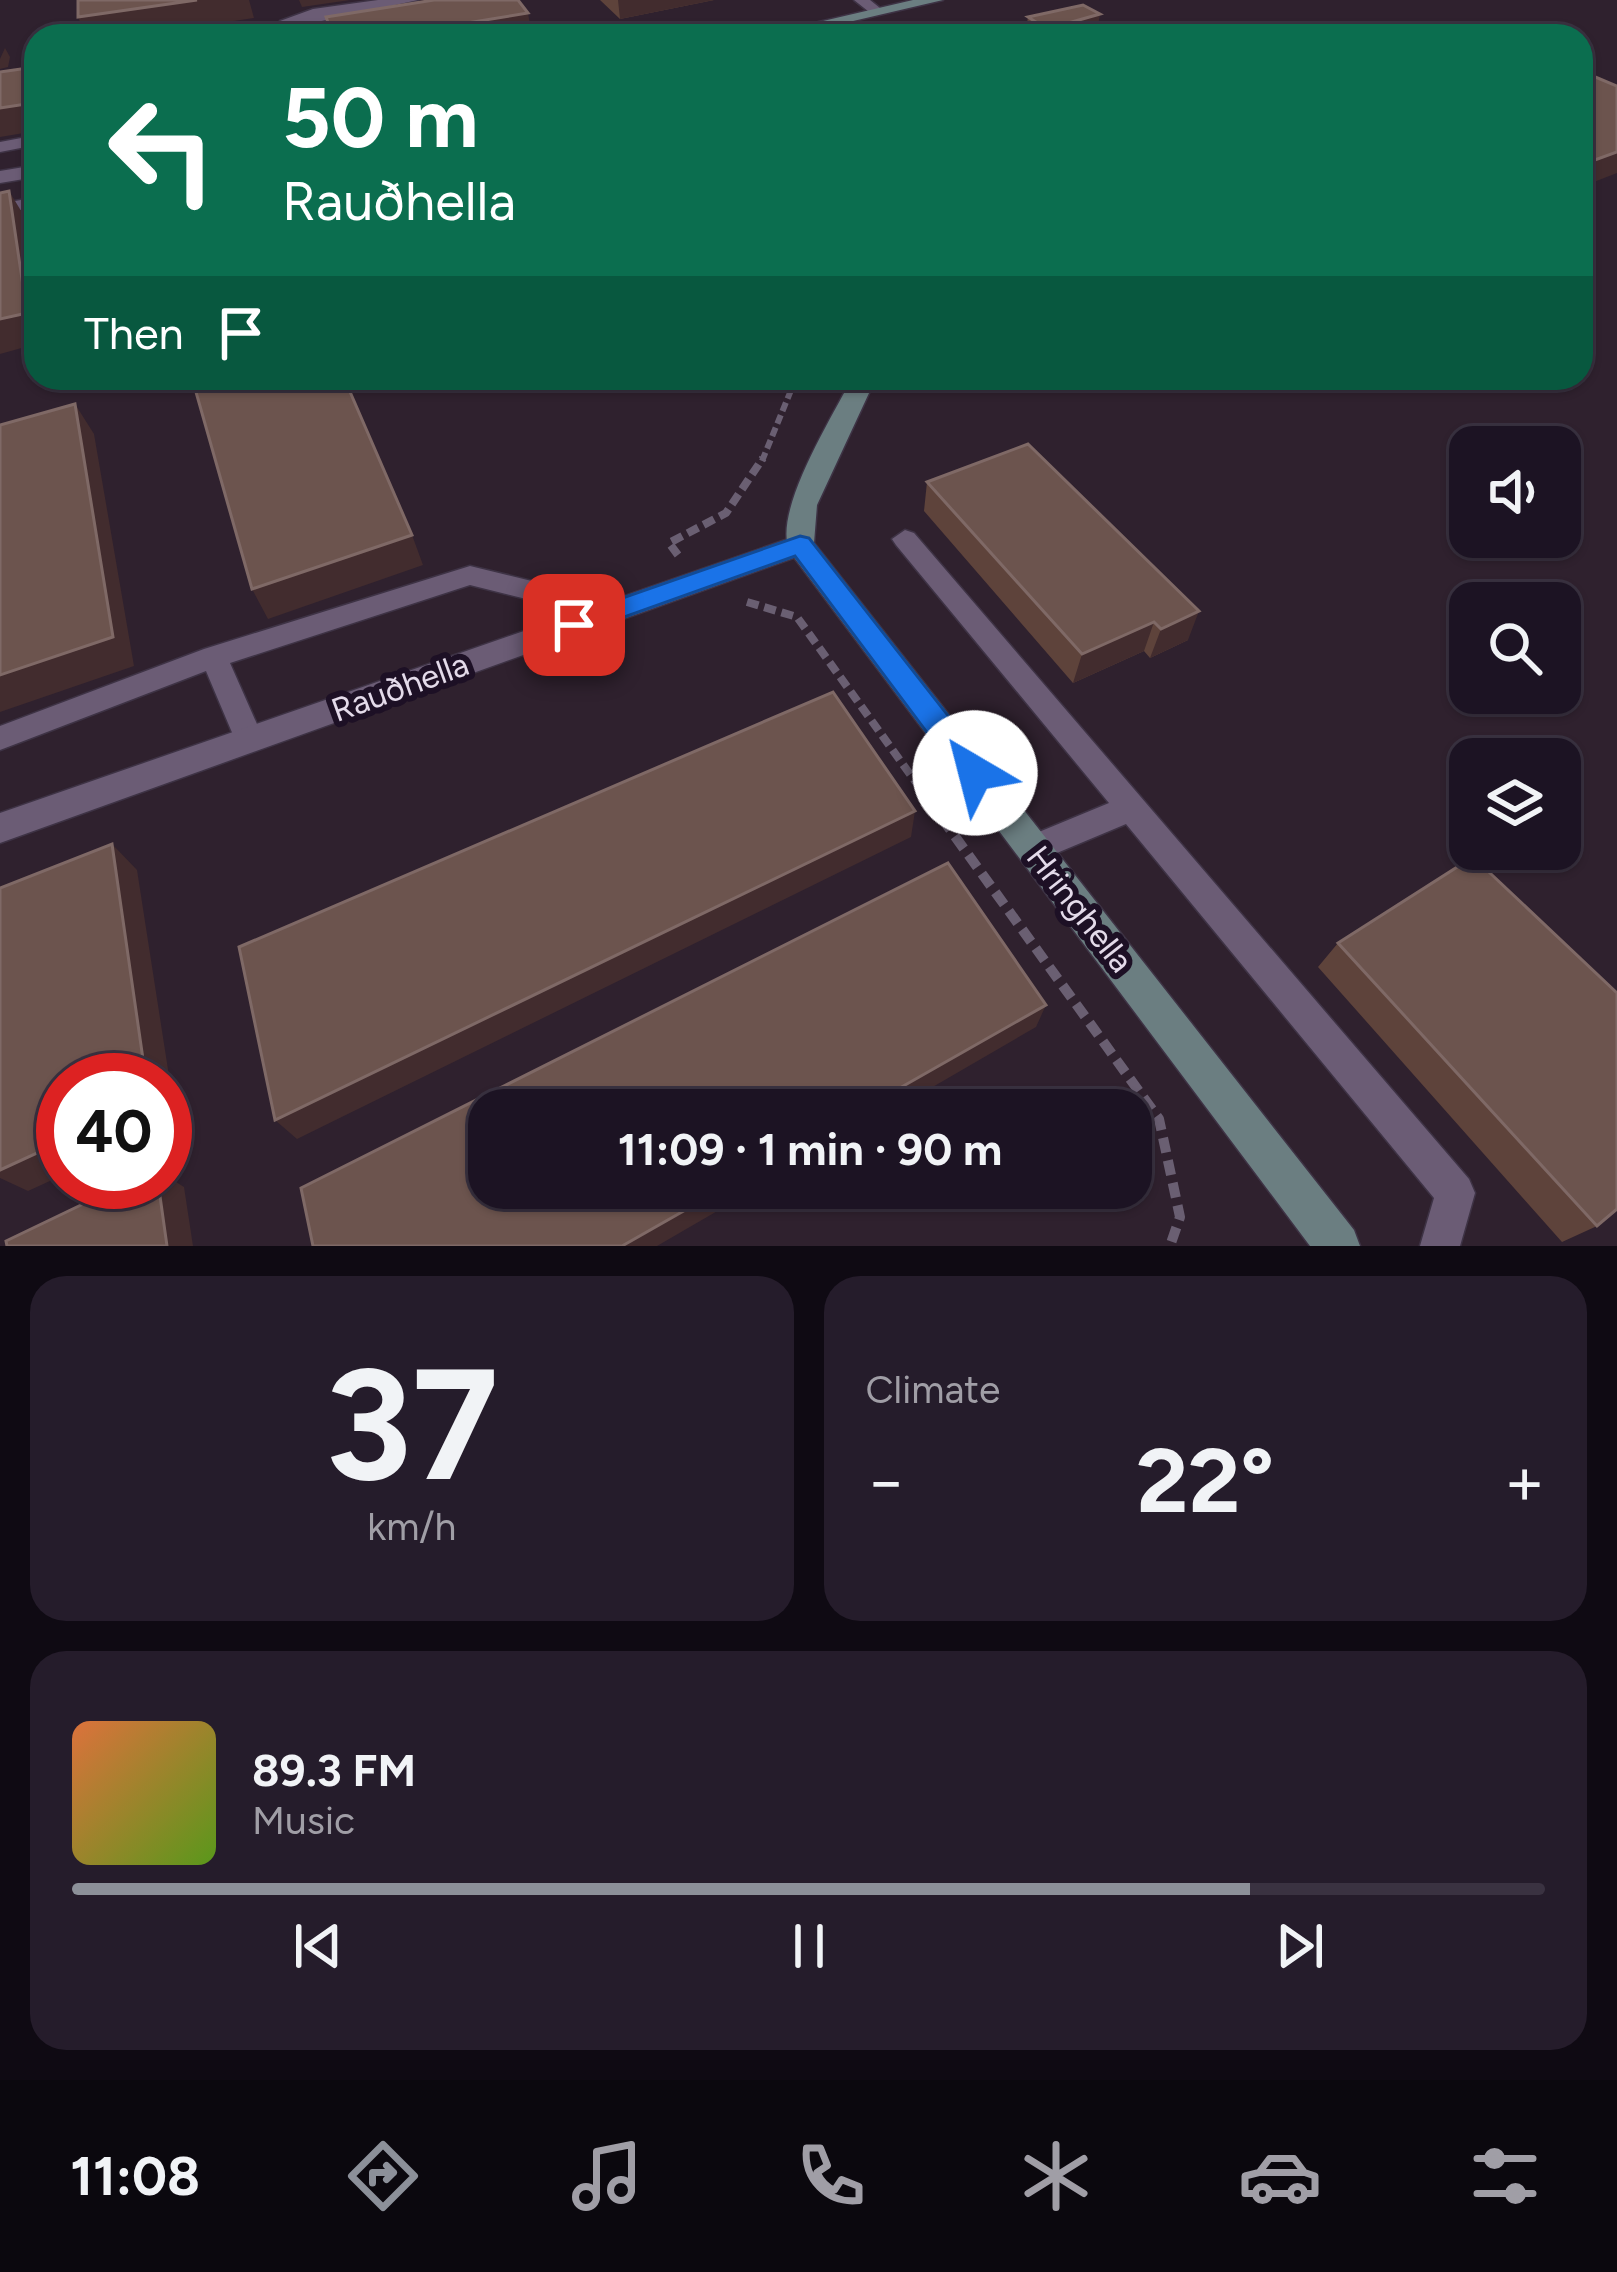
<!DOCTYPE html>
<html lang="en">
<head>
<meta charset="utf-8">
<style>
	:root { --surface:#1c1323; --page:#251c2b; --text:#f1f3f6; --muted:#a09ea6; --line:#3a3241; --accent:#8c9099 }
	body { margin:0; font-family:Figtree,sans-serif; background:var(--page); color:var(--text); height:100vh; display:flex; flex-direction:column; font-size:45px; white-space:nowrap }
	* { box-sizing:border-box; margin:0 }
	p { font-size:39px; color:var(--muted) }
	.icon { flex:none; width:66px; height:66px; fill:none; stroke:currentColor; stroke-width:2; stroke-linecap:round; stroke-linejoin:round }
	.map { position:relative; height:1246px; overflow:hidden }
	.sheet { display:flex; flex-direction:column; gap:30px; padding:30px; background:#0f0a13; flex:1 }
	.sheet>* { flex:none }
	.banner { position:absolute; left:24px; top:24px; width:1569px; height:366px; border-radius:36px; box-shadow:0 3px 9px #0004,0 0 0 3px var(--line); background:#0b6e4f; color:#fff; overflow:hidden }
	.controls { position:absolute; left:1449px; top:426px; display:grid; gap:24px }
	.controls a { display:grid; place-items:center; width:132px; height:132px; border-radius:24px; background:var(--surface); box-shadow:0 3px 9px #0004,0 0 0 3px var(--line); font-size:60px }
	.speed { position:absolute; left:36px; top:1053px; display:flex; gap:24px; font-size:60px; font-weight:700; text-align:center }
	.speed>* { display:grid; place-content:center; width:156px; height:156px; border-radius:50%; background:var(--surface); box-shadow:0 3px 9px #0004,0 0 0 3px var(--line); line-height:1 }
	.speed .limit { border:18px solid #d22; background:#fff; color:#111 }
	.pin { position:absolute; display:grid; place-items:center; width:102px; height:102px; color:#fff; margin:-51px; border-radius:24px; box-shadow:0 6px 18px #0006 }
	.me { position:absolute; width:132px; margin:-66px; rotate:323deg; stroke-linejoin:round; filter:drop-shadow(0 0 9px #0008) }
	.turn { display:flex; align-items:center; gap:42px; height:252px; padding:0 60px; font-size:54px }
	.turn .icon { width:156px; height:156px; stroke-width:2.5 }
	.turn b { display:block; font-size:84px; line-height:102px }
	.then { display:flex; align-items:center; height:114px; padding:0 60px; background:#0003; gap:24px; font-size:45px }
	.big { font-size:90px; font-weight:700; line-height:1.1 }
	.sheet .tile { flex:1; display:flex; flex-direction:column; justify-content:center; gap:18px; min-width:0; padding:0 42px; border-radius:36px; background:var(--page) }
	.sheet .dial { align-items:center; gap:0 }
	.dial b { font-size:156px; line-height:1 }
	.song { display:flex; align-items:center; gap:36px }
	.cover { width:144px; height:144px; border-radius:18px; background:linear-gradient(135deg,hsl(20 70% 55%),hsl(90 70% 35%)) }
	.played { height:12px; border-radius:6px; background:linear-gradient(90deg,var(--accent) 80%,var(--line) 80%) }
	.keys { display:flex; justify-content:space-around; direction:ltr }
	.heat { display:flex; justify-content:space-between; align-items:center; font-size:66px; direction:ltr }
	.sheet .tiles { flex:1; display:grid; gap:30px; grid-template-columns:1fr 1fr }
	.tile:last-child { grid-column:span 2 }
	.trip { position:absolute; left:468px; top:1089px; width:684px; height:120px; border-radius:36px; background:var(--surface); box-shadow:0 3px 9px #0004,0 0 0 3px var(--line); font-weight:700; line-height:120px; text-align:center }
	.dock { display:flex; height:192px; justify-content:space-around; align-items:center; background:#0b080e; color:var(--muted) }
	.dock .icon { width:84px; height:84px }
	.dock .on { color:var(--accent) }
	.dock b { font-size:54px; color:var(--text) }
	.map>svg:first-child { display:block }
</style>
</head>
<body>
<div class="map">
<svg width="1617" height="1246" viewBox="0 0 1617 1246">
	<rect width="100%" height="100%" fill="#26192f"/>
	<path fill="#2f212e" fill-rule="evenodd" d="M 0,0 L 1617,0 L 1617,1246 L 0,1246 ZM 36,36 L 1581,36 L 1581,378 L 36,378 ZM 1470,447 L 1560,447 L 1560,537 L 1470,537 ZM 1470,603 L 1560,603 L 1560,693 L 1470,693 ZM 1470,759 L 1560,759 L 1560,849 L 1470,849 ZM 63,1080 L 165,1080 L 165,1182 L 63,1182 ZM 489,1110 L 1131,1110 L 1131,1188 L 489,1188 Z"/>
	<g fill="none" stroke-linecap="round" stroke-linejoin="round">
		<g stroke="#3e3345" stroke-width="3">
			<path id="lane" d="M 854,0 L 870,0 L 885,12 L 873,15 Z
				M 32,136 L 36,145 L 0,152 L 0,142 Z
				M 36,197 L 36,207 L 0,214 L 0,204 Z
				M 905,530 L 914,533 L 1469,1179 L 1475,1193 L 1460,1246 L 1420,1246 L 1434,1198 L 1126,824 L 1033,863 L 1022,859 L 1017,849 L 1022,839 L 1109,803 L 896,545 L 892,539 Z
				M 470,566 L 615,601 L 628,611 L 615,621 L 470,585 L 230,663 L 264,740 L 259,749 L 249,752 L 239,749 L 206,671 L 0,750 L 0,726 L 204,649 Z"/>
		</g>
		<g stroke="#3e3345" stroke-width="3">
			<path id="street" d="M 378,0 L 418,0 L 294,27 L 293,36 L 277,36 L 280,21 L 313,9 Z
				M 36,165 L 36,177 L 0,183 L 0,171 Z
				M 800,535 L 810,538 L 814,545 L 810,552 L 0,843 L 0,813 Z"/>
		</g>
		<g stroke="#3e3345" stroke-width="3">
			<path id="secondary" d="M 913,0 L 943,0 L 789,36 L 759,36 Z
				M 852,378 L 876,378 L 817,505 L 814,543 L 1354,1230 L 1360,1246 L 1310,1246 L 790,552 C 771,513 833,416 852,378 Z"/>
		</g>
		<path stroke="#6a5f72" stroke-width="4.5" stroke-dasharray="8 3" stroke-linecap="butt" d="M 689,36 L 741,25"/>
		<path stroke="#6a5f72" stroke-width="6" stroke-dasharray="9 4.5" stroke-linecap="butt" d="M 762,461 L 796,378"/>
		<path stroke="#6a5f72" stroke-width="8" stroke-dasharray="12 6" stroke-linecap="butt" d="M 678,555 L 669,543 L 726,513 L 763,458
			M 747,602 L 797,617 L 930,802"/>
		<path stroke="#6a5f72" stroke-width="10" stroke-dasharray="15 8" stroke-linecap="butt" d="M 928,799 L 1159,1119 L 1180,1217 L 1170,1246"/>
		<use href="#lane" fill="#6b5c75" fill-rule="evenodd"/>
		<use href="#street" fill="#6b5c75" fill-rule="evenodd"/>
		<use href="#secondary" fill="#6b7e81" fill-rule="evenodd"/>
	</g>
	<path fill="#5e433b" d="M 600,0 L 714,0 L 620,19 Z
		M 1028,17 L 1096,36 L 1025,36 Z
		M 927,482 L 1188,640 L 1150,658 L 1144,651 L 1073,683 L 924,511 Z
		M 1338,943 L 1597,1226 L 1562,1242 L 1318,967 Z"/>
	<path fill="#422c2e" d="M 197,0 L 249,0 L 254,18 L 132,36 L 86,36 L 78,17 Z
		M 299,0 L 350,0 L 302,7 Z
		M 618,0 L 714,0 L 620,19 Z
		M 528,13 L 532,36 L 387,36 Z
		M 1100,14 L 1096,36 L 1046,36 L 1047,29 Z
		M 5,48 L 10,57 L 8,67 L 0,69 L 0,59 Z
		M 36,68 L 36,131 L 0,137 L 0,108 Z
		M 1617,152 L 1617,173 L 1581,187 L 1581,165 Z
		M 9,191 L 26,219 L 36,286 L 36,344 L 0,354 L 0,319 Z
		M 701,378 L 718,378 L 717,381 L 702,386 Z
		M 75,404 L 94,434 L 134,666 L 0,712 L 0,675 Z
		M 412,535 L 423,565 L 268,619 L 252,589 Z
		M 1199,611 L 1188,640 L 1150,658 L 1161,629 Z
		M 1154,622 L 1144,651 L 1073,683 L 1082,654 Z
		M 915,811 L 911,837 L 297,1139 L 275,1120 Z
		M 112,844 L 137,870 L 176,1121 L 165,1126 L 165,1080 L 146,1080 Z
		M 1046,1005 L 1036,1027 L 893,1110 L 861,1110 Z
		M 63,1141 L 63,1175 L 28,1191 L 0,1178 L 0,1170 Z
		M 165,1175 L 184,1187 L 193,1246 L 167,1246 L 158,1182 L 165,1182 Z
		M 724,1188 L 757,1188 L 657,1246 L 622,1246 Z"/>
	<path fill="#6c544e" stroke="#7f6966" stroke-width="3" d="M 78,0 L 197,0 L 78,17 Z
		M 434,0 L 518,0 L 528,13 L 387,36 L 333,36 L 326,17 Z
		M 1083,5 L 1100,14 L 1047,29 L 1028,17 Z
		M 264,27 L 267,36 L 206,36 Z
		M 1509,28 L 1528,36 L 1483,36 Z
		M 35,67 L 33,103 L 0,108 L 0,72 Z
		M 1581,71 L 1617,86 L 1617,152 L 1581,165 Z
		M 9,191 L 27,313 L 0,319 L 0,193 Z
		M 192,378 L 344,378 L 412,535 L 252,589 Z
		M 75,404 L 113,637 L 0,675 L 0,425 Z
		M 1028,444 L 1199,611 L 1161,629 L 1154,622 L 1082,654 L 927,482 Z
		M 833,692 L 915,811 L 275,1120 L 239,947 Z
		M 112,844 L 146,1080 L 63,1080 L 63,1141 L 0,1170 L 0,888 Z
		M 1473,857 L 1617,993 L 1617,1209 L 1597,1226 L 1338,943 Z
		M 948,863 L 1046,1005 L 861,1110 L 489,1110 L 489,1188 L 724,1188 L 622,1246 L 313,1246 L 301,1188 Z
		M 129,1182 L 158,1182 L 167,1246 L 7,1246 L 6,1241 Z"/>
	<path fill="#1a73e8" stroke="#114b97" stroke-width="3" d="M 800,536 L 809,538 L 986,764 L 990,773 L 986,782 L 975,786 L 964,782 L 795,556 L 574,635 L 561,625 L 565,618 Z"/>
	<g text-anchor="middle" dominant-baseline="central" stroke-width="12" stroke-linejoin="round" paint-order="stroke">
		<g font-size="33" fill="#e4dbea" stroke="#1d1025">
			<text transform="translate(400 687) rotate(-20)">Rauðhella</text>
			<text transform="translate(1080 909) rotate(52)">Hringhella</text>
		</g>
	</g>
</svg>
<div class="controls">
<a><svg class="icon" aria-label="sound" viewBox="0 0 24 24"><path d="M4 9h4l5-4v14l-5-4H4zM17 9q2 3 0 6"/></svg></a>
<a><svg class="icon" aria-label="search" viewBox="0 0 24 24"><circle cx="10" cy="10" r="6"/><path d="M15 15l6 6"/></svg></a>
<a><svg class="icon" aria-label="layers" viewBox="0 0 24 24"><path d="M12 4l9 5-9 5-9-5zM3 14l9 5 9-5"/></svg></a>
</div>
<div class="speed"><div class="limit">40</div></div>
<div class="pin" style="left:574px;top:625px;background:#d93025"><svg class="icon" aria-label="arrive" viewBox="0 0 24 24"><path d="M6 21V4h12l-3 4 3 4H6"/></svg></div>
<svg class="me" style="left:975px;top:773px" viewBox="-20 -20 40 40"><circle r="19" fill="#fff"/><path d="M0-13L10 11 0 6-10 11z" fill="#1a73e8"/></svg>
<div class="trip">11:09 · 1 min · 90 m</div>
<div class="banner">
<div class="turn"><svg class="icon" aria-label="left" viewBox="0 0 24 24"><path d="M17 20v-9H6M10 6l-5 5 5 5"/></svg><div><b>50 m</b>Rauðhella</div></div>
<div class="then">Then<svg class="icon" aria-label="arrive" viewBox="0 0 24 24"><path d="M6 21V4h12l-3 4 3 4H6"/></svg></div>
</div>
</div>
<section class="sheet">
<div class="tiles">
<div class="tile dial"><b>37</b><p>km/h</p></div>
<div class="tile"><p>Climate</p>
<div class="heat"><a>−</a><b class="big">22°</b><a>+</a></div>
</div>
<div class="tile">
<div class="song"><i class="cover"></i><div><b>89.3 FM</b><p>Music</p></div></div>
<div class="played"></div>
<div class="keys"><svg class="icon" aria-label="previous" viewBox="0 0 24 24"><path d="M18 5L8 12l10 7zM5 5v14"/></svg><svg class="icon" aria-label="pause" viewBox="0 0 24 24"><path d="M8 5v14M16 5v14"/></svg><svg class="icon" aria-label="next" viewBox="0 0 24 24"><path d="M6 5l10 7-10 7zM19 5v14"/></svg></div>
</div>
</div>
</section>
<nav class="dock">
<b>11:08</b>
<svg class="icon on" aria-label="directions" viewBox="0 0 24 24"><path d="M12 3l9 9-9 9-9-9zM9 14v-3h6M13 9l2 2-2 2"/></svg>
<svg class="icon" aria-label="music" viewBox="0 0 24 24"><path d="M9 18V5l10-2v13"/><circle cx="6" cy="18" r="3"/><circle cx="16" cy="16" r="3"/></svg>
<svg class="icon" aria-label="phone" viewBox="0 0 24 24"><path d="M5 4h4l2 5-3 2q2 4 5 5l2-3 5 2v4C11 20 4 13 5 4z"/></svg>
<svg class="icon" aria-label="climate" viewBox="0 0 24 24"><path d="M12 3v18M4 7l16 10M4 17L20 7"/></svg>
<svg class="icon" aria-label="car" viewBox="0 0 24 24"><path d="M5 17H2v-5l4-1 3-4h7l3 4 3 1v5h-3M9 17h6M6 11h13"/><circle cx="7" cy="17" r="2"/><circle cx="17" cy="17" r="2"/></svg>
<svg class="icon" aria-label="filters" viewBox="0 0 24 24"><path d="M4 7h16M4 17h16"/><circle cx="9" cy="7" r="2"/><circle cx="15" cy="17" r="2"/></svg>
</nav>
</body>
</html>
